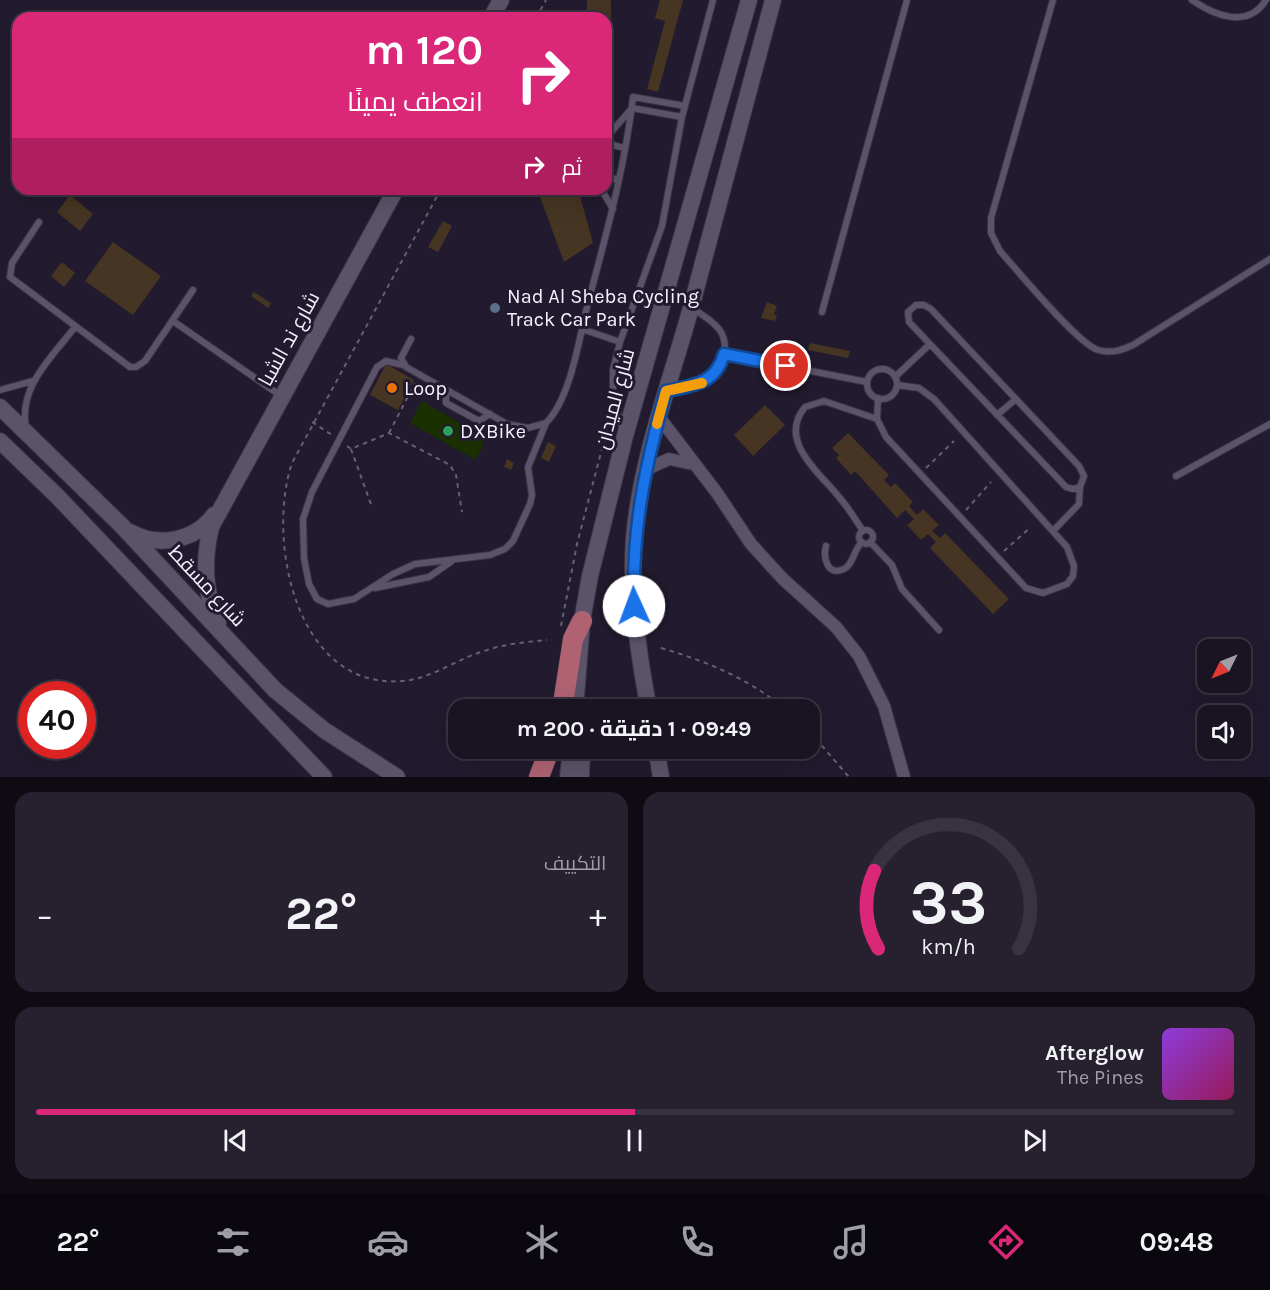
<!DOCTYPE html>
<html lang="ar">
<head>
<meta charset="utf-8">
<style>
	:root { --surface:#1a1422; --page:#27212f; --text:#f1f3f6; --muted:#9f9ea5; --line:#383340; --accent:#db2777 }
	body { margin:0; font-family:Karla,Cairo,sans-serif; background:var(--page); color:var(--text); direction:rtl; height:100vh; display:flex; flex-direction:column; font-size:22px; white-space:nowrap }
	* { box-sizing:border-box; margin:0 }
	p { font-size:20px; color:var(--muted) }
	.icon { flex:none; width:33px; height:33px; fill:none; stroke:currentColor; stroke-width:2; stroke-linecap:round; stroke-linejoin:round }
	.map { position:relative; height:777px; overflow:hidden; direction:ltr }
	.drawer { display:flex; flex-direction:column; gap:15px; padding:15px; background:#0e0b13; flex:1 }
	.drawer>* { flex:none }
	.hud { position:absolute; left:12px; top:12px; width:600px; height:183px; border-radius:18px; box-shadow:0 6px 24px #0002,0 0 0 2px var(--line); direction:rtl; background:#db2777; color:#fff; overflow:hidden }
	.needle { width:39px; rotate:227deg }
	.controls { position:absolute; left:1197px; top:639px; display:grid; gap:12px }
	.controls a { display:grid; place-items:center; width:54px; height:54px; border-radius:12px; background:var(--surface); box-shadow:0 6px 24px #0002,0 0 0 2px var(--line); font-size:30px }
	.speed { position:absolute; left:18px; top:681px; display:flex; gap:12px; font-size:30px; font-weight:700; text-align:center }
	.speed>* { display:grid; place-content:center; width:78px; height:78px; border-radius:50%; background:var(--surface); box-shadow:0 6px 24px #0002,0 0 0 2px var(--line); line-height:1 }
	.speed .limit { border:9px solid #d22; background:#fff; color:#111 }
	.pin { position:absolute; display:grid; place-items:center; width:51px; height:51px; color:#fff; margin:-26px; border:3px solid #fff; border-radius:50%; box-shadow:0 2px 6px #0007 }
	.me { position:absolute; width:66px; margin:-33px; rotate:358deg; stroke-linejoin:round; filter:drop-shadow(0 0 4px #0008) }
	.turn { display:flex; align-items:center; gap:21px; height:126px; padding:0 30px; font-size:27px }
	.turn .icon { width:78px; height:78px; stroke-width:2.5 }
	.turn b { display:block; font-size:42px; line-height:51px }
	.then { display:flex; align-items:center; height:57px; padding:0 30px; background:#0003; gap:12px; font-size:22px }
	.big { font-size:45px; font-weight:700; line-height:1.1 }
	.drawer .widget { flex:1; display:flex; flex-direction:column; justify-content:center; gap:9px; min-width:0; padding:0 21px; border-radius:18px; background:var(--page) }
	.drawer .dial { align-items:center; gap:0 }
	.dial svg { height:156px; overflow:visible; fill:none; stroke:var(--line); stroke-width:7; stroke-linecap:round; text-anchor:middle }
	.dial text { fill:var(--text); stroke:none }
	.song { display:flex; align-items:center; gap:18px }
	.cover { width:72px; height:72px; border-radius:9px; background:linear-gradient(135deg,hsl(270 70% 55%),hsl(330 70% 35%)) }
	.played { height:6px; border-radius:3px; background:linear-gradient(90deg,var(--accent) 50%,var(--line) 50%) }
	.keys { display:flex; justify-content:space-around; direction:ltr }
	.heat { display:flex; justify-content:space-between; align-items:center; font-size:33px; direction:ltr }
	.drawer .tiles { flex:1; display:grid; gap:15px; grid-template-columns:1fr 1fr }
	.widget:last-child { grid-column:span 2 }
	.trip { position:absolute; left:448px; top:699px; width:372px; height:60px; border-radius:18px; background:var(--surface); box-shadow:0 6px 24px #0002,0 0 0 2px var(--line); font-weight:700; line-height:60px; text-align:center; direction:rtl }
	.dock { display:flex; height:96px; justify-content:space-around; align-items:center; background:#0a080e; color:var(--muted) }
	.dock .icon { width:42px; height:42px }
	.dock .active { color:var(--accent) }
	.dock b { font-size:27px; color:var(--text) }
	.map>svg:first-child { display:block }
</style>
</head>
<body>
<div class="map">
<svg width="1270" height="777" viewBox="0 0 1270 777">
	<rect width="100%" height="100%" fill="#221a2e"/>
	<path fill="#1a3000" d="M 422,401 L 486,438 L 476,460 L 410,423 Z"/>
	<path fill="#453522" d="M 587,0 L 611,0 L 611,99 L 606,107 L 606,18 L 587,18 Z
		M 660,0 L 683,0 L 658,92 L 647,89 L 665,21 L 655,18 Z
		M 537,189 L 578,189 L 593,243 L 564,262 Z
		M 70,195 L 93,214 L 80,231 L 57,212 Z
		M 443,221 L 452,226 L 438,252 L 428,247 Z
		M 113,242 L 161,276 L 133,315 L 85,281 Z
		M 62,262 L 75,273 L 64,287 L 51,276 Z
		M 254,292 L 271,303 L 268,308 L 251,296 Z
		M 767,302 L 777,306 L 774,314 L 777,316 L 775,321 L 761,318 Z
		M 810,343 L 850,351 L 848,358 L 808,350 Z
		M 386,364 L 414,380 L 398,410 L 370,395 Z
		M 765,405 L 785,425 L 753,456 L 734,435 Z
		M 848,433 L 889,475 L 884,480 L 891,487 L 895,483 L 913,502 L 909,506 L 917,515 L 923,509 L 939,525 L 932,531 L 940,538 L 945,533 L 1009,599 L 993,614 L 930,548 L 936,542 L 928,534 L 921,540 L 907,525 L 914,519 L 905,510 L 897,518 L 855,471 L 851,475 L 836,458 L 839,455 L 832,448 Z
		M 548,442 L 556,446 L 549,462 L 541,458 Z
		M 507,459 L 514,463 L 511,470 L 504,467 Z"/>
	<g fill="none" stroke-linecap="round" stroke-linejoin="round">
		<g stroke="#3a3444" stroke-width="8">
			<path id="service" d="M 1053,0 L 991,218 L 991,233 L 1000,251 C 1017,270 1078,344 1098,350 C 1111,354 1122,350 1133,345 L 1270,259
				M 1192,0 C 1215,16 1248,29 1266,0
				M 606,138 L 632,108 L 682,117
				M 606,143 L 624,148
				M 606,180 L 619,178
				M 601,189 L 613,209
				M 39,222 L 12,263 L 10,277 L 130,367 L 136,367 L 145,361 L 193,290
				M 916,305 L 924,305 L 931,309 L 1079,466 L 1084,476 L 1080,487 L 1073,489 L 1066,487 L 909,322 L 908,312 Z
				M 822,312 L 907,0
				M 173,321 L 281,396
				M 582,329 L 620,342
				M 411,339 L 401,358 L 406,367 L 507,424 L 528,428 L 546,423 C 571,398 579,338 588,303 C 606,235 625,167 633,97 L 685,106
				M 724,354 L 867,382
				M 403,365 L 386,361 L 377,367 L 312,492 L 303,519 L 304,558 L 309,584 L 317,599 L 328,604 L 354,599 L 393,574 L 415,564 L 490,555 L 505,549 L 513,541 L 530,504 L 532,495 L 528,467 L 546,423
				M867 384a15 15 0 1 1 30 0a15 15 0 1 1-30 0Z
				M 895,377 L 930,344
				M 0,390 L 33,381
				M 446,390 L 446,403 L 479,421 L 490,414
				M 669,390 C 681,388 695,387 706,381 C 715,376 720,368 723,359 C 731,331 712,321 692,308
				M 878,398 L 877,419 L 886,437 L 1026,588 L 1043,593 L 1067,584 L 1073,576 L 1074,566 L 1067,547 L 934,399 L 919,388 L 897,385
				M 997,415 L 1016,399
				M 622,427 L 613,396 L 613,370 L 620,342 L 662,226 L 682,117 L 713,0
				M 26,428 C 18,387 52,357 75,327
				M 1176,476 L 1270,424
				M859 537a7 7 0 1 1 14 0a7 7 0 1 1-14 0Z
				M 863,531 C 855,519 848,507 839,497 C 820,473 777,441 805,407 L 824,401 L 877,419
				M 1053,531 L 1079,504 L 1080,487
				M 870,542 L 892,565 L 902,589 L 939,630
				M 826,546 C 823,557 827,577 844,569 C 853,565 854,549 862,542
				M 375,588 L 429,577 L 452,561"/>
		</g>
		<g stroke="#3a3444" stroke-width="14">
			<path id="minor" d="M 659,417 L 717,493 L 751,544 L 783,579 L 836,627 L 859,656 L 884,706 L 904,777
				M 645,470 L 669,459 L 693,464"/>
		</g>
		<g stroke="#3a3444" stroke-width="18">
			<path id="tertiary" d="M 491,18 L 501,0
				M 0,407 L 122,526 L 275,690 L 324,730 L 397,777
				M 0,441 L 57,496 L 324,777
				M 130,532 C 158,548 195,541 214,515
				M 218,623 C 204,591 203,561 211,527 L 396,189
				M 575,710 L 582,621 L 590,576 L 625,436 L 749,0
				M 649,710 C 638,652 630,596 634,538 C 641,457 671,381 692,304 C 719,202 746,101 773,0
				M 656,748 L 661,777
				M 568,777 L 571,748
				M 581,777 L 582,748"/>
		</g>
		<g stroke="#3a3444" stroke-width="21">
			<path id="primary" d="M 562,710 L 573,639 L 582,621
				M 539,777 L 550,748"/>
		</g>
		<path stroke="#676072" stroke-width="2" stroke-dasharray="4.5 4.5" stroke-linecap="butt" d="M 536,18 L 546,0
			M 441,189 L 292,463 C 266,540 296,690 402,681 C 431,679 457,659 484,651 C 504,644 526,642 547,640
			M 312,422 L 332,435
			M 389,433 L 415,383
			M 347,446 L 351,449 L 389,433 L 450,465 L 456,475 L 462,512
			M 351,449 L 372,507
			M 926,468 L 954,441
			M 966,510 L 991,482
			M 1004,551 L 1031,527
			M 561,626 L 577,544 L 610,418
			M 661,648 C 706,661 750,679 786,710
			M 810,732 L 849,777"/>
		<use href="#service" stroke="#5b5369" stroke-width="6"/>
		<use href="#minor" stroke="#5b5369" stroke-width="12"/>
		<use href="#tertiary" stroke="#5b5369" stroke-width="16"/>
		<use href="#primary" stroke="#af6372" stroke-width="20"/>
	</g>
	<g fill="none" stroke-linecap="round" stroke-linejoin="round">
		<g stroke="#114b97" stroke-width="15">
			<path id="route" d="M 634,606 C 632,527 645,467 666,391 C 692,386 716,384 724,354 L 786,366"/>
		</g>
		<use href="#route" stroke="#1a73e8" stroke-width="10"/>
		<path stroke="#f59e0b" stroke-width="10" d="M 657,424 L 666,391 L 702,383"/>
	</g>
	<circle fill="#5c6f8a" stroke="#221a2e" stroke-width="2" cx="495" cy="308" r="6"/>
	<circle fill="#e8710a" stroke="#221a2e" stroke-width="2" cx="392" cy="388" r="6"/>
	<circle fill="#2e9e5b" stroke="#221a2e" stroke-width="2" cx="448" cy="431" r="6"/>
	<g text-anchor="middle" dominant-baseline="central" stroke-width="6" stroke-linejoin="round" paint-order="stroke">
		<g font-size="20" fill="#f6f1ff" stroke="#221a2e" text-anchor="start">
			<text x="507" y="296">Nad Al Sheba Cycling<tspan x="507" dy="23">Track Car Park</tspan></text>
			<text x="404" y="388">Loop</text>
			<text x="460" y="431">DXBike</text>
		</g>
		<g font-size="20" fill="#f6f1ff" stroke="#221a2e">
			<text transform="translate(289 339) rotate(-61)">شارع ند الشبا</text>
			<text transform="translate(615 399) rotate(-75)">شارع الميدان</text>
			<text transform="translate(207 586) rotate(47)">شارع مسقط</text>
		</g>
	</g>
</svg>
<div class="controls">
<a><svg class="needle" viewBox="-14 -14 28 28"><path d="M0-13l5 13h-10z" fill="#e53935"/><path d="M0 13l5-13h-10z" fill="#9f9ea5"/></svg></a>
<a><svg class="icon" aria-label="sound" viewBox="0 0 24 24"><path d="M4 9h4l5-4v14l-5-4H4zM17 9q2 3 0 6"/></svg></a>
</div>
<div class="speed"><div class="limit">40</div></div>
<div class="pin" style="left:786px;top:366px;background:#d93025"><svg class="icon" aria-label="arrive" viewBox="0 0 24 24"><path d="M6 21V4h12l-3 4 3 4H6"/></svg></div>
<svg class="me" style="left:634px;top:606px" viewBox="-20 -20 40 40"><circle r="19" fill="#fff"/><path d="M0-13L10 11 0 6-10 11z" fill="#1a73e8"/></svg>
<div class="trip">09:49 · 1 دقيقة · 200 m</div>
<div class="hud">
<div class="turn"><svg class="icon" aria-label="right" viewBox="0 0 24 24"><path d="M7 20v-9h11M14 6l5 5-5 5"/></svg><div><b>120 m</b>انعطف يمينًا</div></div>
<div class="then">ثم<svg class="icon" aria-label="right" viewBox="0 0 24 24"><path d="M7 20v-9h11M14 6l5 5-5 5"/></svg></div>
</div>
</div>
<section class="drawer">
<div class="tiles">
<div class="widget dial"><svg viewBox="0 0 100 80">
<path d="M14 69A42 42 0 1 1 86 69"/>
<path d="M14 69A42 42 0 0 1 12 29" stroke="#db2777"/>
<text x="50" y="56" font-size="32" font-weight="700">33</text>
<text x="50" y="72" font-size="11">km/h</text>
</svg></div>
<div class="widget"><p>التكييف</p>
<div class="heat"><a>−</a><b class="big">22°</b><a>+</a></div>
</div>
<div class="widget">
<div class="song"><i class="cover"></i><div><b>Afterglow</b><p>The Pines</p></div></div>
<div class="played"></div>
<div class="keys"><svg class="icon" aria-label="previous" viewBox="0 0 24 24"><path d="M18 5L8 12l10 7zM5 5v14"/></svg><svg class="icon" aria-label="pause" viewBox="0 0 24 24"><path d="M8 5v14M16 5v14"/></svg><svg class="icon" aria-label="next" viewBox="0 0 24 24"><path d="M6 5l10 7-10 7zM19 5v14"/></svg></div>
</div>
</div>
</section>
<nav class="dock">
<b>09:48</b>
<svg class="icon active" aria-label="directions" viewBox="0 0 24 24"><path d="M12 3l9 9-9 9-9-9zM9 14v-3h6M13 9l2 2-2 2"/></svg>
<svg class="icon" aria-label="music" viewBox="0 0 24 24"><path d="M9 18V5l10-2v13"/><circle cx="6" cy="18" r="3"/><circle cx="16" cy="16" r="3"/></svg>
<svg class="icon" aria-label="phone" viewBox="0 0 24 24"><path d="M5 4h4l2 5-3 2q2 4 5 5l2-3 5 2v4C11 20 4 13 5 4z"/></svg>
<svg class="icon" aria-label="climate" viewBox="0 0 24 24"><path d="M12 3v18M4 7l16 10M4 17L20 7"/></svg>
<svg class="icon" aria-label="car" viewBox="0 0 24 24"><path d="M5 17H2v-5l4-1 3-4h7l3 4 3 1v5h-3M9 17h6M6 11h13"/><circle cx="7" cy="17" r="2"/><circle cx="17" cy="17" r="2"/></svg>
<svg class="icon" aria-label="filters" viewBox="0 0 24 24"><path d="M4 7h16M4 17h16"/><circle cx="9" cy="7" r="2"/><circle cx="15" cy="17" r="2"/></svg>
<b>22°</b>
</nav>
</body>
</html>
